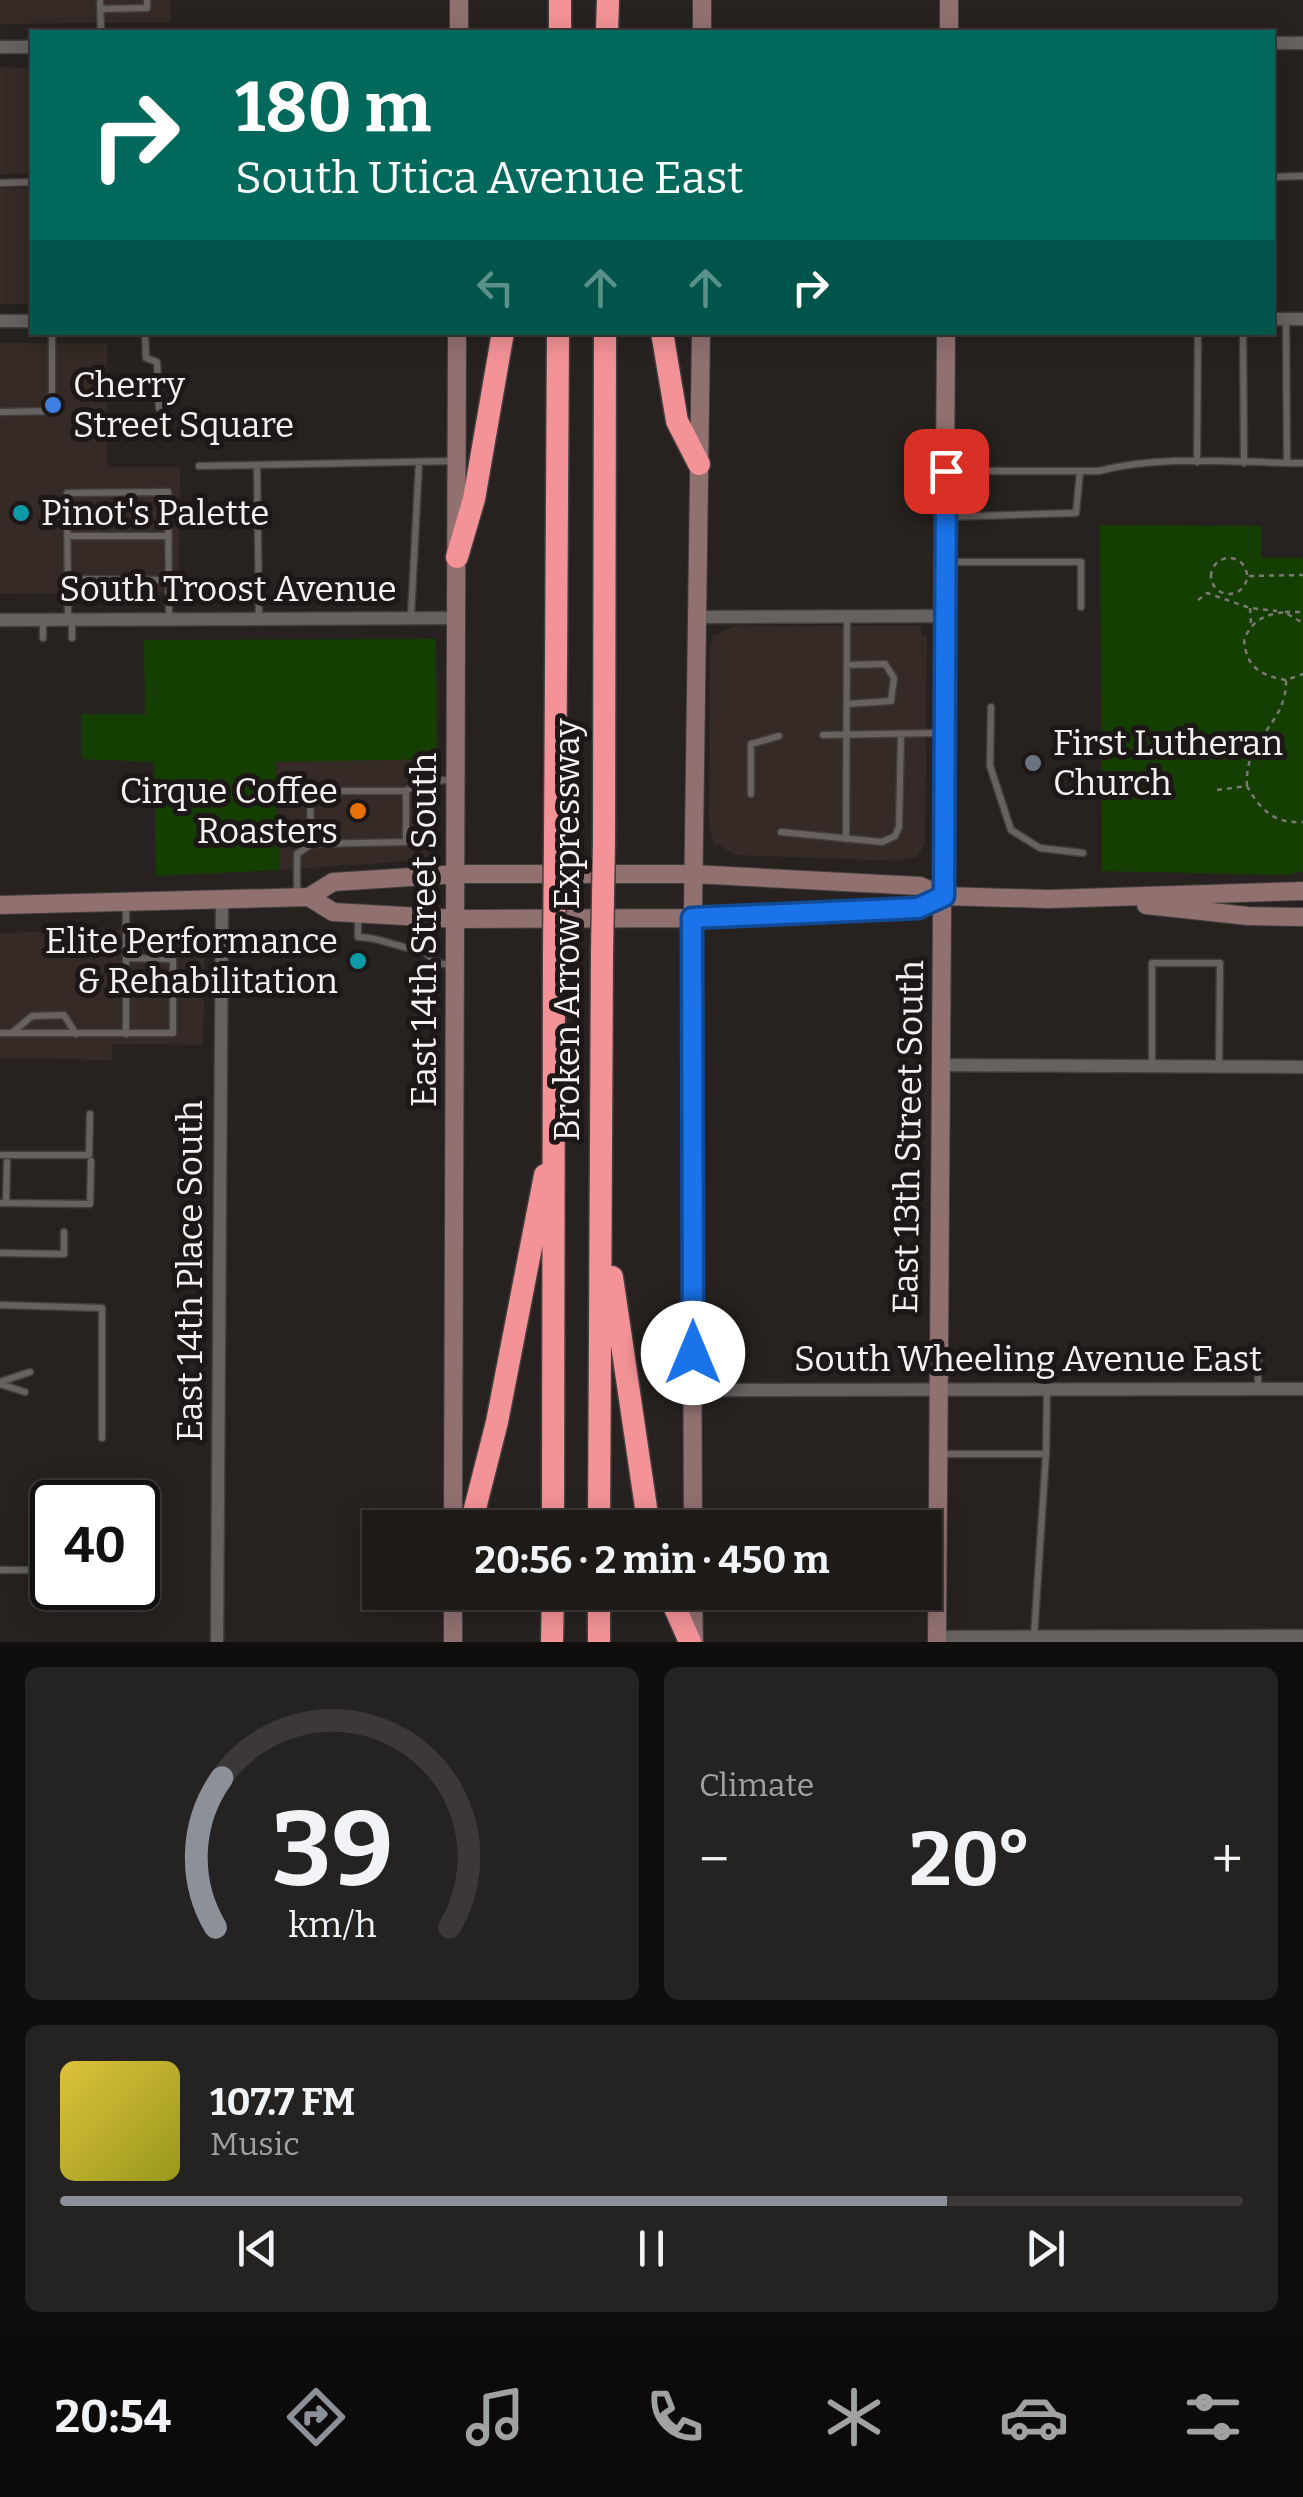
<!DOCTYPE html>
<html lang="en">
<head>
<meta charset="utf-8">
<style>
	:root { --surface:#1d1a18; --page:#252321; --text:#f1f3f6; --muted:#a0a1a2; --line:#3b3837; --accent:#8c9099 }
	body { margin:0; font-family:Bitter,serif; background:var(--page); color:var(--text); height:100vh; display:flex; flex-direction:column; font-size:38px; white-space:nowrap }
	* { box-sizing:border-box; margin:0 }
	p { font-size:32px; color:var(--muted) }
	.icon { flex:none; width:55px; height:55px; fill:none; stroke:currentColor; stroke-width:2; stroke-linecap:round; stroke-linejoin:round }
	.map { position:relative; height:1642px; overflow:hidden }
	.details { display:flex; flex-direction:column; gap:25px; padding:25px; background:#100e0d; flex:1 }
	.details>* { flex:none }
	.hud { position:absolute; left:30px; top:30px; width:1245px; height:305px; border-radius:0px; box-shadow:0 5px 25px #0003,0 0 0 2px var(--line); background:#00695c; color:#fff; overflow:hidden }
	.speed { position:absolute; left:30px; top:1480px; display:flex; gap:20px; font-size:50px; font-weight:700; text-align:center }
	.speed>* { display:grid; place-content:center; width:130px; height:130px; border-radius:50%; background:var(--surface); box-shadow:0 5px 25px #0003,0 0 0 2px var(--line); line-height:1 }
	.speed .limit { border:5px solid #111; border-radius:15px; background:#fff; color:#111 }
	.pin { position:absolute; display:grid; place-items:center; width:85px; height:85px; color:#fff; margin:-42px; border-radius:20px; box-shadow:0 5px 15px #0006 }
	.me { position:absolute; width:110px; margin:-55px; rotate:0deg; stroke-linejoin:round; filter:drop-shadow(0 0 8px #0008) }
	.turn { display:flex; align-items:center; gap:35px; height:210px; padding:0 40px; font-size:45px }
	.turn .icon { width:130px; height:130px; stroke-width:2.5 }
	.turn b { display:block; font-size:70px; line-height:85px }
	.lanes { display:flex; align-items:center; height:95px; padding:0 40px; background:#0003; justify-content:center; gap:50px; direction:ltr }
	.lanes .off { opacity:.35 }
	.big { font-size:75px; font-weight:700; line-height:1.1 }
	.details .tile { flex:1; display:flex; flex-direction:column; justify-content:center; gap:15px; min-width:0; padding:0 35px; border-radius:15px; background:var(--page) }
	.details .dial { align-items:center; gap:0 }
	.dial svg { height:260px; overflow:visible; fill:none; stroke:var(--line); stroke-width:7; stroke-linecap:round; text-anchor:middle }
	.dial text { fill:var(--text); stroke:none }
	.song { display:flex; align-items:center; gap:30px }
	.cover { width:120px; height:120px; border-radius:15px; background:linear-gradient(135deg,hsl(50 70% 55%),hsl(60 70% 35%)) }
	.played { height:10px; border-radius:5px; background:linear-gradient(90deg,var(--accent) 75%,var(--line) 75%) }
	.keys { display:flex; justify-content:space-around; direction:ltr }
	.heat { display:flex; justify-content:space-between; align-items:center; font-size:55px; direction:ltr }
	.details .tiles { flex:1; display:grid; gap:25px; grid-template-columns:1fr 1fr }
	.tile:last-child { grid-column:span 2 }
	.trip { position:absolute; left:362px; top:1510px; width:580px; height:100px; border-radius:0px; background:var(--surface); box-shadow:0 5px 25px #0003,0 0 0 2px var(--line); font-weight:700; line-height:100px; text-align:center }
	.menu { display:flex; height:160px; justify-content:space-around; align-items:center; background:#0c0a0a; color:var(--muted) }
	.menu .icon { width:70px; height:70px }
	.menu .selected { color:var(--accent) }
	.menu b { font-size:45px; color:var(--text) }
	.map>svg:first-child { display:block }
</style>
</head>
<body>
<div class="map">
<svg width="1303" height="1642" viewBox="0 0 1303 1642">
	<rect width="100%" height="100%" fill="#272220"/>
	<path fill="#352a25" d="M 0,0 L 170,0 L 170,22 L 0,24 Z
		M 0,67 L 32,68 L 32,174 L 0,174 Z
		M 0,188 L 32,188 L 32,304 L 0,304 Z
		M 0,343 L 107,343 L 107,467 L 180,467 L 179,592 L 0,594 Z
		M 733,626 L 921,626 L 922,637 L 927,637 L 925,844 L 917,857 L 900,861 L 734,855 L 718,844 L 715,846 L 709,828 L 710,647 L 713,636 Z
		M 437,759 L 437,848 L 426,860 L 280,870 L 276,762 Z
		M 190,928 L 205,944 L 203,1045 L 112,1044 L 112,1060 L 0,1058 L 0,933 Z"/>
	<path fill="#153e03" d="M 1100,525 L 1261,526 L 1261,558 L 1303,558 L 1303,871 L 1287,875 L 1102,871 Z
		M 436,639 L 437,759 L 276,762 L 280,870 L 156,876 L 154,762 L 81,759 L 81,714 L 145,714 L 144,640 Z"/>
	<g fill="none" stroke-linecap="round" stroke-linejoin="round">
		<g stroke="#413e3d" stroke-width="9">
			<path id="lane" d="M 100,0 L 101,32
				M 100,9 L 147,8 L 147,0
				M 1272,177 L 1303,176
				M 0,183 L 32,182
				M 1286,320 L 1287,463
				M 145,332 L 146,358 L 157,362 L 159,408
				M 1243,332 L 1244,463
				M 0,412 L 52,411 L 52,332
				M 1197,462 L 1198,332
				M 257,465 L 259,619
				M 199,466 L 453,461
				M 947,471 L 1099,471 C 1163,454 1237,463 1303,463
				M 945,517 L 1076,513 L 1080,472
				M 67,536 L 169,536
				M 947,562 L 1081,562 L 1081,607
				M 68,579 L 169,580
				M 411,616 L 419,462
				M 68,620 L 67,493 L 168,492 L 169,619
				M 43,621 L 43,638
				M 72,622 L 72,638
				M 847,704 L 891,701 L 894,678 L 885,664 L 847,665
				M 991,707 L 990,766 L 1011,830 L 1040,848 L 1083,853
				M 823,735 L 939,733
				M 751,794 L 751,744 L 779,736
				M 781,832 L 882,842 L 895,836 L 899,827 L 901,734
				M 846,839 L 847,616
				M 311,844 L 406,842 L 406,791
				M 297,893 L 297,854 L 311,844 L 310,791 L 406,791 L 422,781 L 451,780
				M 126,905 L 126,1034
				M 358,917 L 358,937 C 382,937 398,949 423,950 L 437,964 L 451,964
				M 13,1032 L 32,1016 L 64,1015 L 76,1034
				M 0,1033 L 173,1033 L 173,959 L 126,958
				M 1152,1065 L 1152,963 L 1220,963 L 1219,1066
				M 0,1155 L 89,1155 L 90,1114
				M 0,1203 L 6,1203 L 7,1162
				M 6,1203 L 90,1204 L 91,1161
				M 0,1253 L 64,1254 L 64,1232
				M 0,1305 L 102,1308 L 102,1438
				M 0,1382 L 30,1372
				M 0,1384 L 25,1392
				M 1258,1388 L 1258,1359
				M 939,1454 L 1046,1454 L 1047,1390
				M 0,1570 L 52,1570
				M 1034,1637 L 1046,1454"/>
		</g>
		<g stroke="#413e3d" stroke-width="15">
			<path id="street" d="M 1272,43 L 1303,43
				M 0,47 L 32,47
				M 1272,319 L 1303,319
				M 0,321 L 32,321
				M 698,617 L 945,616
				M 0,620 L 457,618
				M 940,1065 L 1303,1067
				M 694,1390 L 1303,1389
				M 937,1637 L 1303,1636
				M 217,1642 L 222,900"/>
		</g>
		<g stroke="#413e3d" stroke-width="20">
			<path id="secondary" d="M 459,32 L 459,0
				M 702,32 L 702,0
				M 949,32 L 949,0
				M 309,897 L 333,912 L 457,919 L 692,918 L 918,907 L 944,896
				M 0,905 L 309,897 L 333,882 L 458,874 L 693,874 L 920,886 L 944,896 L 1048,899 L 1303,891
				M 1146,905 L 1248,916 L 1303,917
				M 453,1528 L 457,332
				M 693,1528 L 691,1056 L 701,332
				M 693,1592 L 694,1642
				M 453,1642 L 453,1592
				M 937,1642 L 946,332"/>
		</g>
		<g stroke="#413e3d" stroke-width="25">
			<path id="highway" d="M 560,32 L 560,0
				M 607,32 L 608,0
				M 662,332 L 677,421 L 699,464
				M 457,557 L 474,499 L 503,332
				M 555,840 L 558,332
				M 604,841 L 605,332
				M 612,1277 L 649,1528
				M 470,1528 L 497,1422 L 545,1175
				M 553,1528 L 554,953
				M 599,1528 L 602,953
				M 668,1592 L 690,1642
				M 552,1642 L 553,1592
				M 599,1642 L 599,1592"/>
		</g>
		<path stroke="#7c7877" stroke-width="2.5" stroke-dasharray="5 5" stroke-linecap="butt" d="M1211 576a18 18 0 1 1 36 0a18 18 0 1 1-36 0Z
			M 1249,576 L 1303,575
			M 1198,600 L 1207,593 L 1250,608 L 1277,611
			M 1250,608 L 1251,624
			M 1285,612 L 1303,612
			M 1286,680 C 1259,675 1246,667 1244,639 C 1253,620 1264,615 1284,612 L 1303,623
			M 1247,786 C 1244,736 1287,726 1286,680 L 1303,674
			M 1217,790 L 1247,786 C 1260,810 1275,824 1303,822"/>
		<use href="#lane" stroke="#67615f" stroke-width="6"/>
		<use href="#street" stroke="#67615f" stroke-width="12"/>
		<use href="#secondary" stroke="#917070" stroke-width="18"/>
		<use href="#highway" stroke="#f39297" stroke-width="22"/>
		<g stroke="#413e3d" stroke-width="25" stroke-linecap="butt">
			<path id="highway-bridge" d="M 554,953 L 555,840
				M 602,953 L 604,841"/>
		</g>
		<use href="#highway-bridge" stroke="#f39297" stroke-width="22"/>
	</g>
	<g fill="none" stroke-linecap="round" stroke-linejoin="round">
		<g stroke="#114b97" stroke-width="25">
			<path id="route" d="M 693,1353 L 692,918 L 918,908 L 944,896 L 946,471"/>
		</g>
		<use href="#route" stroke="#1a73e8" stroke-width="18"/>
	</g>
	<circle fill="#3f7fe0" stroke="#1d1817" stroke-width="4" cx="53" cy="405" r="10"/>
	<g fill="#0f9aa8" stroke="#1d1817" stroke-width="4">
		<circle cx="21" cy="513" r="10"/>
		<circle cx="358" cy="961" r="10"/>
	</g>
	<circle fill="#6b7280" stroke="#1d1817" stroke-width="4" cx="1033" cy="763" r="10"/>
	<circle fill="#e8710a" stroke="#1d1817" stroke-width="4" cx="358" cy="811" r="10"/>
	<g text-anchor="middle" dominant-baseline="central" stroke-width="10" stroke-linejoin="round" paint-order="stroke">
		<g font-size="35" fill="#f4f1f0" stroke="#1d1817" text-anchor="start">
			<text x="73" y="385">Cherry<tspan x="73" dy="40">Street Square</tspan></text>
			<text x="41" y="513">Pinot's Palette</text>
			<text x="1053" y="743">First Lutheran<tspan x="1053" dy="40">Church</tspan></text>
			<text x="338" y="791" text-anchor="end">Cirque Coffee<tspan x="338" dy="40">Roasters</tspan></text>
			<text x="338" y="941" text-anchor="end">Elite Performance<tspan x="338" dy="40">&amp; Rehabilitation</tspan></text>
		</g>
		<g font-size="35" fill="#f4f1f0" stroke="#1d1817">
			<text x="228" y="589">South Troost Avenue</text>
			<text transform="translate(424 930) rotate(-90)">East 14th Street South</text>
			<text transform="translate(567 930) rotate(-90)">Broken Arrow Expressway</text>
			<text transform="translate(908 1137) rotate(-89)">East 13th Street South</text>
			<text transform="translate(190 1271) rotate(-90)">East 14th Place South</text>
			<text x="1028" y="1359">South Wheeling Avenue East</text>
		</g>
	</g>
</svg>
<div class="speed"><div class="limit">40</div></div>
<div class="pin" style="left:946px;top:471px;background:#d93025"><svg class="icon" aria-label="arrive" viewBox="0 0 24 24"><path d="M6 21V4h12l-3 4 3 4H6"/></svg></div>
<svg class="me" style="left:693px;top:1353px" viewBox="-20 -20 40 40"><circle r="19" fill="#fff"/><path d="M0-13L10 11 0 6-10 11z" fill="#1a73e8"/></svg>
<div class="trip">20:56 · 2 min · 450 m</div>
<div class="hud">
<div class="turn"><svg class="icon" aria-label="right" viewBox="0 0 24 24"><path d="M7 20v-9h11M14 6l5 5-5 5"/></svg><div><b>180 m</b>South Utica Avenue East</div></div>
<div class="lanes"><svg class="icon off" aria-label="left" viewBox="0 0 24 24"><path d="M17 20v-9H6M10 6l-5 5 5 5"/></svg><svg class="icon off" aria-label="ahead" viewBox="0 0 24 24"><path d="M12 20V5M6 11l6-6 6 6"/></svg><svg class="icon off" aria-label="ahead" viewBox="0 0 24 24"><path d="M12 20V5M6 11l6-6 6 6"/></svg><svg class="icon" aria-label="right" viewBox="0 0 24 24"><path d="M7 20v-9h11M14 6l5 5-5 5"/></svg></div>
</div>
</div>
<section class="details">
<div class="tiles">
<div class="tile dial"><svg viewBox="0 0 100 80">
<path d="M14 69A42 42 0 1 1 86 69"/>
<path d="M14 69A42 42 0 0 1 16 23" stroke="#8c9099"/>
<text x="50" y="56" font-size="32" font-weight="700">39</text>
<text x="50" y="72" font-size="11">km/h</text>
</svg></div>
<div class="tile"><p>Climate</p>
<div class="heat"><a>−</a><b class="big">20°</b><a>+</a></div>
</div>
<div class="tile">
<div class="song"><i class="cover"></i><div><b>107.7 FM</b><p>Music</p></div></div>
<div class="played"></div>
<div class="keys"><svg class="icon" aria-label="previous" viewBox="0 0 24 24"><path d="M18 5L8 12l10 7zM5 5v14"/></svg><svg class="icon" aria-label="pause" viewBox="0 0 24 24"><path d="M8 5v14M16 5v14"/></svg><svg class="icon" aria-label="next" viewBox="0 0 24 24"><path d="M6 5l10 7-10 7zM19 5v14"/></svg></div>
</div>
</div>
</section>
<nav class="menu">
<b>20:54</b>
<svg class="icon selected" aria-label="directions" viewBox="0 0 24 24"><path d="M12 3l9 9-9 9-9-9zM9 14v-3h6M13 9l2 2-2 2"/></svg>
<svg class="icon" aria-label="music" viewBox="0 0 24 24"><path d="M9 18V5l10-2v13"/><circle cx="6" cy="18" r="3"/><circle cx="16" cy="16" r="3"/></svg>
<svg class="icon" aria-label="phone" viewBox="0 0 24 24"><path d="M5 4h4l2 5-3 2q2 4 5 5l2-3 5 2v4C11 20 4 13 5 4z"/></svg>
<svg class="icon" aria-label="climate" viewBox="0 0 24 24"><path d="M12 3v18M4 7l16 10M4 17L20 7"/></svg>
<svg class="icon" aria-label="car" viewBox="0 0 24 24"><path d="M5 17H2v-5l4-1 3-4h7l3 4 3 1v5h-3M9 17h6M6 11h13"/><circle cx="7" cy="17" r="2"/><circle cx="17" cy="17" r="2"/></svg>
<svg class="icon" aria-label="filters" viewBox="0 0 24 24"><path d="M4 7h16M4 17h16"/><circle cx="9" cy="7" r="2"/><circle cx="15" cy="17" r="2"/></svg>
</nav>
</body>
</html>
